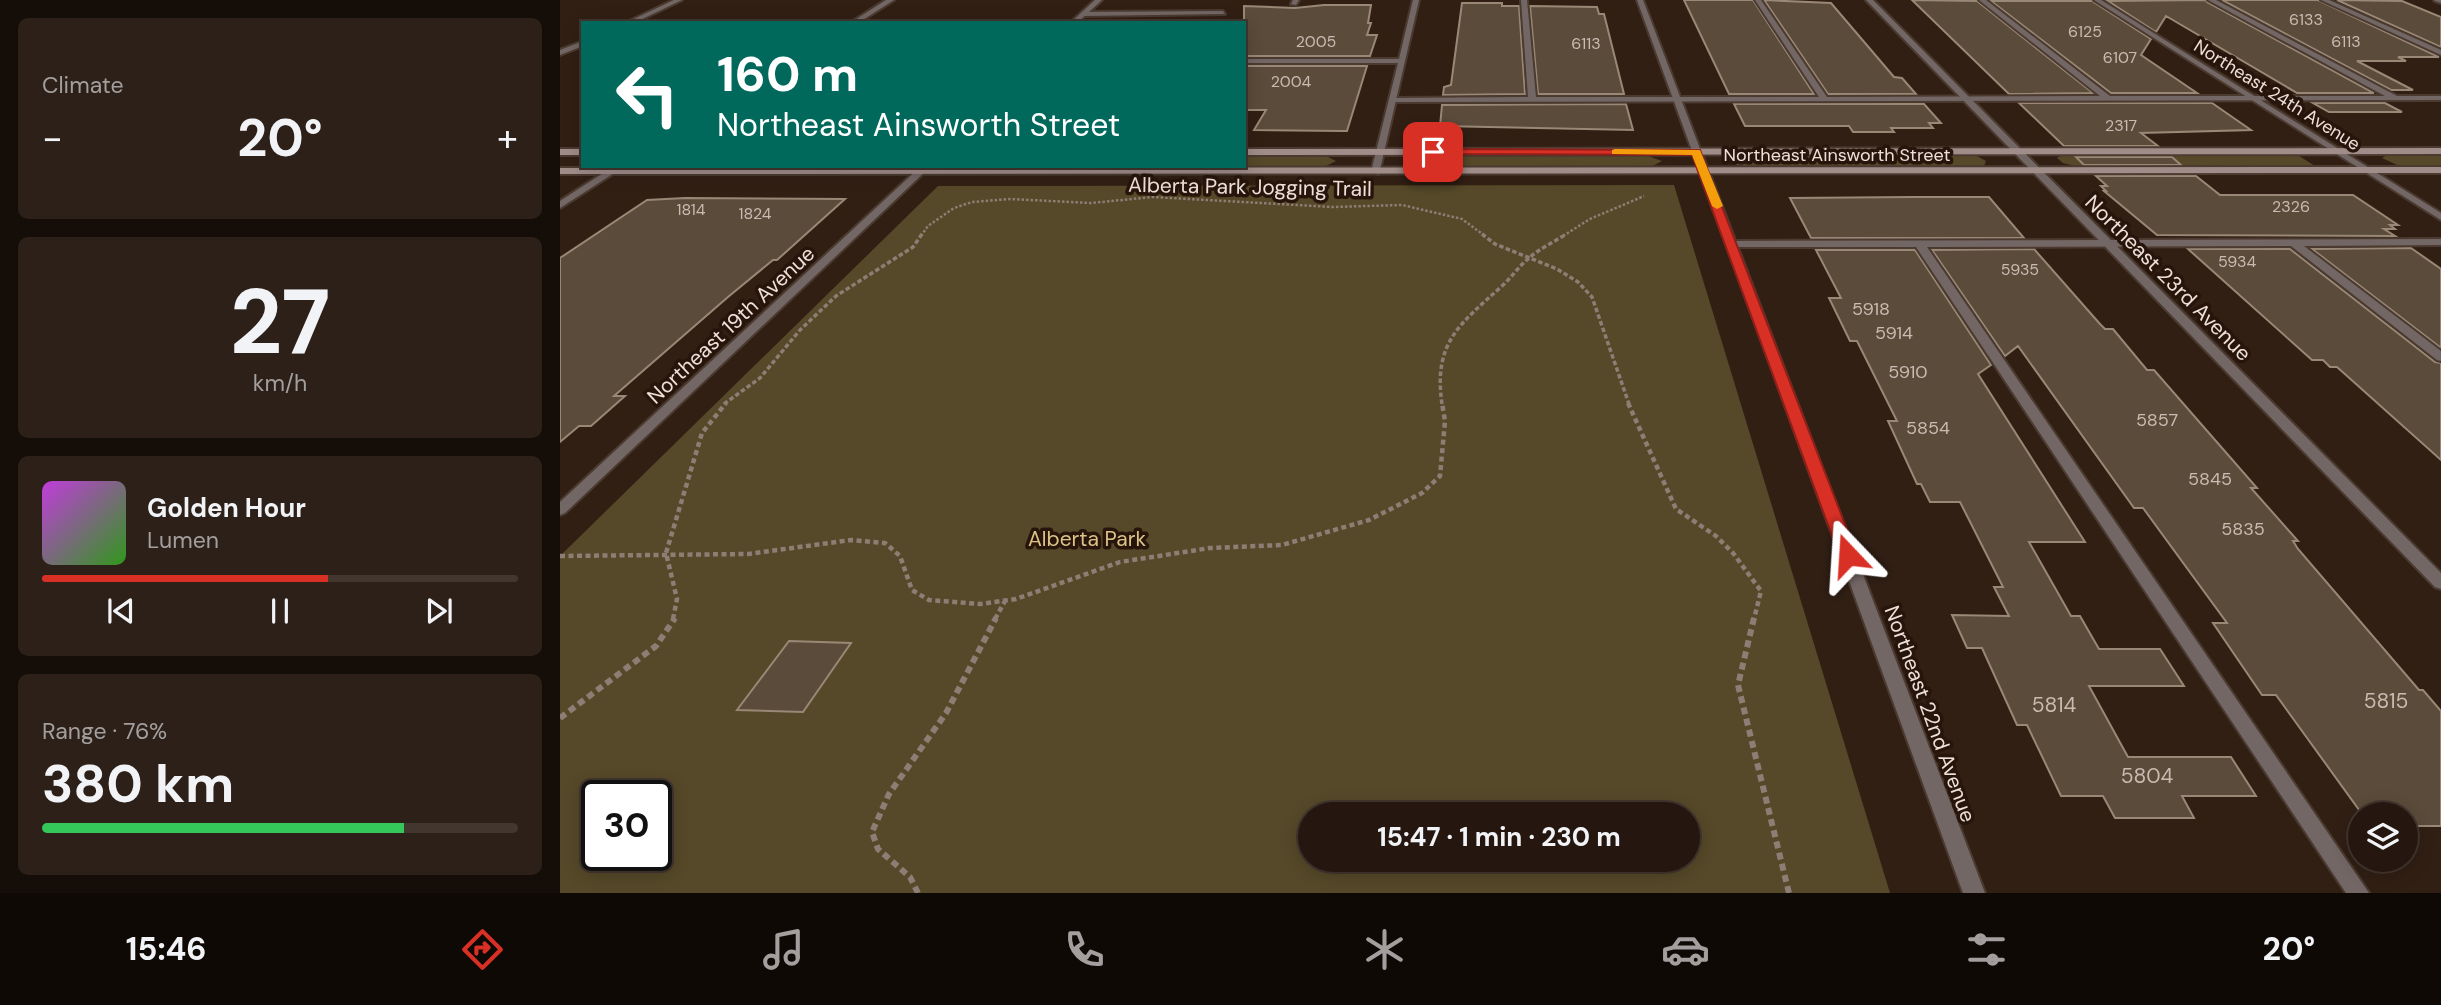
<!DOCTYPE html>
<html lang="en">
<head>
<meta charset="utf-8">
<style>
	:root { --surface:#25170f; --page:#2d2018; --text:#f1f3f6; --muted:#a39f9e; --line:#42362f; --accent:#d93025 }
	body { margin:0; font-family:"DM Sans",sans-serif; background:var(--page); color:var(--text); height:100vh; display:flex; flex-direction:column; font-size:26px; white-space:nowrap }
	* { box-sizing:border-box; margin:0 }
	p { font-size:23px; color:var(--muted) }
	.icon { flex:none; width:38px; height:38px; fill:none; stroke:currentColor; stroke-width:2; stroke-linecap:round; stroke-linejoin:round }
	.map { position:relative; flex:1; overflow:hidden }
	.details { display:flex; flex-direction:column; gap:18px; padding:18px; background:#140d08; width:560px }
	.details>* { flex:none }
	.hud { position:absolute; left:21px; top:21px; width:665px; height:147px; border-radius:0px; box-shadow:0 4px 18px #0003,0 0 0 2px var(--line); background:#00695c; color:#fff; overflow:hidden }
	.controls { position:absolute; left:1788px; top:802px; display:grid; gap:14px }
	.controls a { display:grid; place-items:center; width:70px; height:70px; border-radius:50%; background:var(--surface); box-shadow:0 4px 18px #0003,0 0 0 2px var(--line); font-size:35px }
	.speed { position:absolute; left:21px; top:780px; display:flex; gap:14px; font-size:35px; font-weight:700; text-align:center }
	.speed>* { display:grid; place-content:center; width:91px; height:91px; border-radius:50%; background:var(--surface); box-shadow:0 4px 18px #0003,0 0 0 2px var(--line); line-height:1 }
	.speed .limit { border:4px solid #111; border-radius:10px; background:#fff; color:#111 }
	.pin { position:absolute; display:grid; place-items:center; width:60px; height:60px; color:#fff; margin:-30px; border-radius:14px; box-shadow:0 4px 10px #0006 }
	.me { position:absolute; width:77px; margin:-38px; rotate:340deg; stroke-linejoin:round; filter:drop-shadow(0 0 5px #0008) }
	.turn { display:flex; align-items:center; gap:24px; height:147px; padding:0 21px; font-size:32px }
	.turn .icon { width:91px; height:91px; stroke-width:2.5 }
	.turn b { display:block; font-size:49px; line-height:60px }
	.big { font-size:52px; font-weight:700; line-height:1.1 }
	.details .card { flex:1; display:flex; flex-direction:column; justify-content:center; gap:10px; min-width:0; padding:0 24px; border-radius:10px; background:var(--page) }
	.details .dial { align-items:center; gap:0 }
	.dial b { font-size:91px; line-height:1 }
	.song { display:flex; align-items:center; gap:21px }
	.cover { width:84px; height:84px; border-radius:10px; background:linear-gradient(135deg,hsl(290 70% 55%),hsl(110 70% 35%)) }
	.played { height:7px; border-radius:4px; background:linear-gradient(90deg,var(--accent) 60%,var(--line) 60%) }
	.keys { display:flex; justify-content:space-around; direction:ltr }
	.heat { display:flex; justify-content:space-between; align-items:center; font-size:38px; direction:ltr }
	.charge { height:10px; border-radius:5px; background:linear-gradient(90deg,#34c759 76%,var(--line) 0) }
	.trip { position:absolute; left:738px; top:802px; width:402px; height:70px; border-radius:35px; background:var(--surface); box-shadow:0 4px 18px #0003,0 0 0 2px var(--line); font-weight:700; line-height:70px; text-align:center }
	.menu { display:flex; height:112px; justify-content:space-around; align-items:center; background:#0f0906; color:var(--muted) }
	.menu .icon { width:49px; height:49px }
	.menu .current { color:var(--accent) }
	.menu b { font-size:32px; color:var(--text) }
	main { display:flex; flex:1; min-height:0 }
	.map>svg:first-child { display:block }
</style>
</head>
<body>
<main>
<section class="details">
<div class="card"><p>Climate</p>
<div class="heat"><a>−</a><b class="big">20°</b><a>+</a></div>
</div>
<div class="card dial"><b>27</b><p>km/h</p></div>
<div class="card">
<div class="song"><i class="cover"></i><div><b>Golden Hour</b><p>Lumen</p></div></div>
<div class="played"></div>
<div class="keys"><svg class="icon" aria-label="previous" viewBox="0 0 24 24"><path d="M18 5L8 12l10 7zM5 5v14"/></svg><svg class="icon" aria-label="pause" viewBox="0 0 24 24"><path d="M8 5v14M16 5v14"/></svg><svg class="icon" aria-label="next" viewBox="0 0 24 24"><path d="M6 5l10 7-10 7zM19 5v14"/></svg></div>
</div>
<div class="card"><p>Range · 76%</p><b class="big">380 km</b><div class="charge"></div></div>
</section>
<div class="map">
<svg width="1881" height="893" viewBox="0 0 1881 893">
	<rect width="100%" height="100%" fill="#311f14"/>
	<path fill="#564929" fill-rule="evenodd" d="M 1503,154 L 1736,154 L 1755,166 L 1515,166 L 1503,163 L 1497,158 Z
		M 1185,155 L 1415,155 L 1426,161 L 1424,166 L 1191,167 L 1177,165 L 1171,161 L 1174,157 Z
		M 1827,155 L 1881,155 L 1881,166 L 1837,165 L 1822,158 Z
		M 684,156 L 766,156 L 776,161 L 764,167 L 395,166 L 684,166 Z
		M 860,156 L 1088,156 L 1102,161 L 1091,167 L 859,167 L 847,163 L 848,159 Z
		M 1114,185 L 1330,893 L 0,893 L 0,556 L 378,186 ZM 37,796 L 96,796 L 96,856 L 37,856 ZM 751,814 L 1129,814 L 1129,859 L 751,859 Z"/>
	<path fill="#5b4b3a" stroke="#998875" stroke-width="2" d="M 1124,0 L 1193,0 L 1254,94 L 1169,94 Z
		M 1204,0 L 1271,3 L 1334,77 L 1342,78 L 1356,94 L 1268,94 Z
		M 1352,0 L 1417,1 L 1533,93 L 1449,94 Z
		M 1646,0 L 1647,2 L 1814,93 L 1737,93 L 1606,16 L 1596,32 L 1548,1 Z
		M 1662,0 L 1758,0 L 1879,57 L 1838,57 L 1846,61 L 1797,61 L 1853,90 L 1831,90 Z
		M 1777,0 L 1842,1 L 1881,17 L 1881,47 Z
		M 1431,1 L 1532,1 L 1591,39 L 1581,55 L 1637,93 L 1551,93 Z
		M 902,3 L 942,3 L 942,6 L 959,6 L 965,94 L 883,95 L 884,87 L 891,85 Z
		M 764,5 L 811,5 L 808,23 L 811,23 L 807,35 L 817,35 L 810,56 L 684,56 L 684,6 L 735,8 Z
		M 970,6 L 1037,7 L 1039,14 L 1044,14 L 1064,94 L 978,94 Z
		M 684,66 L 807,66 L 787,131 L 782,131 L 694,130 L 706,110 L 684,110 Z
		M 1459,103 L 1652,103 L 1691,130 L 1581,133 L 1598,146 L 1504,146 Z
		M 1753,103 L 1825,103 L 1842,112 L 1769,112 Z
		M 1066,104 L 1073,130 L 880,126 L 882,105 Z
		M 1174,104 L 1364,104 L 1381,123 L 1369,123 L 1373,128 L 1331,128 L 1334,132 L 1293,132 L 1289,126 L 1185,126 Z
		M 1516,157 L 1612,157 L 1621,165 L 1524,165 Z
		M 1536,176 L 1636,176 L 1660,195 L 1793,195 L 1838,225 L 1830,225 L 1835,229 L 1824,229 L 1835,236 L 1597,235 L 1544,191 L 1546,191 L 1541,186 L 1547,186 Z
		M 1352,197 L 1429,197 L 1464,238 L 1251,238 L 1230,198 Z
		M 125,198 L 285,199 L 217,260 L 213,260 L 168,297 L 54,396 L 65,396 L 31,426 L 19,426 L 0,442 L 0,258 L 87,200 Z
		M 1851,248 L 1881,269 L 1881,348 L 1752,249 Z
		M 1474,249 L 1540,324 L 1545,329 L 1553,329 L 1587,370 L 1594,370 L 1697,488 L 1691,488 L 1738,541 L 1733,541 L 1738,549 L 1859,690 L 1863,690 L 1881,711 L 1881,826 L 1846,826 L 1846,814 L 1802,814 L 1716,695 L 1702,695 L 1653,623 L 1667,623 L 1583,508 L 1574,508 L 1458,346 L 1445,356 L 1372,250 Z
		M 1628,249 L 1730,249 L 1875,362 L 1881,363 L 1881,460 L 1777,367 L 1770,367 L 1763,360 L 1752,360 Z
		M 1256,250 L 1355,250 L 1431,365 L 1418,374 L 1525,542 L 1469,542 L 1511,616 L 1520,616 L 1539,649 L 1600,649 L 1624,686 L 1529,686 L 1568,757 L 1671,757 L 1696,796 L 1622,796 L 1634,818 L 1555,818 L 1543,796 L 1501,796 L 1467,725 L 1457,725 L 1422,648 L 1407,648 L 1392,615 L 1449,616 L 1434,587 L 1443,587 L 1400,502 L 1370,502 L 1361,484 L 1357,484 L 1328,421 L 1337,421 L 1297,341 L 1290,341 L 1269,298 L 1281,298 Z
		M 229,641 L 291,643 L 243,712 L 177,710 Z"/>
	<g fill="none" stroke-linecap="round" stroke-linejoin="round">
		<g stroke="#4b3a30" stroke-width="4">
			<path id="lane" d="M 733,0 L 739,0 L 736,5 L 731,4 Z
				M 961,0 L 967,0 L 976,97 L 1259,97 L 1195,0 L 1201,0 L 1267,97 L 1540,96 L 1419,0 L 1426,0 L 1550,96 L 1825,96 L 1648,0 L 1656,0 L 1837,96 L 1881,96 L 1881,100 L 830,102 L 829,100 L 833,98 L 968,97 Z
				M 1874,0 L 1881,0 L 1881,3 L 1875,1 Z
				M 663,11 L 665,14 L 524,16 L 521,14 L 524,12 Z
				M 1881,239 L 1881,245 L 1744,246 L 1881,351 L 1881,361 L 1877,360 L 1731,246 L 1367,247 L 1809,893 L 1786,893 L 1356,247 L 1172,247 L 1167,244 L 1172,241 Z"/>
		</g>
		<g stroke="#4b3a30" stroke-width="4">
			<path id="street" d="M 114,0 L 122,0 L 74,23 L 65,23 Z
				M 326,0 L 334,0 L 298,23 L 290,23 Z
				M 535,0 L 542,0 L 517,23 L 510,23 Z
				M 853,0 L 859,0 L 819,174 L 811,172 L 838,63 L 684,63 L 684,59 L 839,59 Z
				M 1077,0 L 1083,0 L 1425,893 L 1403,893 Z
				M 1306,0 L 1313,0 L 1881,573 L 1881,589 L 1875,587 Z
				M 1534,0 L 1541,0 L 1881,213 L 1881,220 Z
				M 1761,0 L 1769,0 L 1881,50 L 1881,55 Z
				M 23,41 L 23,46 L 0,55 L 0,50 Z
				M 54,166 L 65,166 L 0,208 L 0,201 Z
				M 361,166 L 371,166 L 5,513 L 0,515 L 0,502 Z"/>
		</g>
		<g stroke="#4b3a30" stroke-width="4">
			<path id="secondary" d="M 1881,148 L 1881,154 L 684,155 L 684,149 Z
				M 0,149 L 23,149 L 23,155 L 0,155 Z
				M 1881,167 L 1881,173 L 0,174 L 0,168 Z"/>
		</g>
		<path stroke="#8d7e75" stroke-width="2.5" stroke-dasharray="2.5 2" stroke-linecap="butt" d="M 361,236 L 368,226 L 394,208 L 412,202 L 450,199 L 531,203 L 593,197 L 772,207 L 842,205 L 902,219 L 925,236
			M 1003,236 L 1030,219 L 1084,196"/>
		<path stroke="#8d7e75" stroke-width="3.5" stroke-dasharray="4.5 2.5" stroke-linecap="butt" d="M 922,234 L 935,244 L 997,269 L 1018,282 L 1032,297 L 1069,404
			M 164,404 L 200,378 L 240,330 L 276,296 L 353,247 L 362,234
			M 882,404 C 873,342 900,324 942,286 C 952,277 959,266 969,258 C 979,249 994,242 1006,234"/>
		<path stroke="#8d7e75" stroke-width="4.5" stroke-dasharray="5 3.5" stroke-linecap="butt" d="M 1068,403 L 1116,509 L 1156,536 L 1173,553 L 1201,591 L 1194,619
			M 0,556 L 188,554 L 291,540 L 325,543 L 340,556 L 352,590 L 369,600 L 420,604 L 456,599 L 560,562 L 650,548 L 722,545 L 809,520 L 862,493 L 880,476 L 885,421 L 882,403
			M 113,619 L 117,599 L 106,553 L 142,433 L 166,403
			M 435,619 L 445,601"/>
		<path stroke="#8d7e75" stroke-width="6" stroke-dasharray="7 4.5" stroke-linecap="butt" d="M 1194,618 L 1178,685 L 1229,893
			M 0,718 L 96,646 L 115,618
			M 358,893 L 350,877 L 318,849 L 312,832 L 329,794 L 386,713 L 436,618"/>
		<use href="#lane" fill="#736765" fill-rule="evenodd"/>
		<use href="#street" fill="#736765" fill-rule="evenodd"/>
		<use href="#secondary" fill="#a08d8a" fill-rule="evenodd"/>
	</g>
	<path fill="#d93025" stroke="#8d1f18" stroke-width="2" d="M 873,149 L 1140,150 L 1297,555 L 1294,560 L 1281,560 L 1279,555 L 1132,155 L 869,154 L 868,152 Z"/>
	<path fill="#f59e0b" d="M 1055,149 L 1140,150 L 1163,206 L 1157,209 L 1152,206 L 1132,155 L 1052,154 L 1052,150 Z"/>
	<g text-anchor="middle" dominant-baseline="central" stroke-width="7" stroke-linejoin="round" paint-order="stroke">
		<g font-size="16" fill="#c8bbb1">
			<text x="1746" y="19">6133</text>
			<text x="1525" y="31">6125</text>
			<text x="756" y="41">2005</text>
			<text x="1786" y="41">6113</text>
			<text x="1026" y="43">6113</text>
			<text x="1560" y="57">6107</text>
			<text x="731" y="81">2004</text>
			<text x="1561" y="125">2317</text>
			<text x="1731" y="206">2326</text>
			<text x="131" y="209">1814</text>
			<text x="195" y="213">1824</text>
			<text x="1677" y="261">5934</text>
			<text x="1460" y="269">5935</text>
		</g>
		<g font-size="18" fill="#ede0d9" stroke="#27150b">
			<text transform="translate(1717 95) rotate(32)">Northeast 24th Avenue</text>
			<text x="1277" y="155">Northeast Ainsworth Street</text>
		</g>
		<g font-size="18" fill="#c8bbb1">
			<text x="1311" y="309">5918</text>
			<text x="1334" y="333">5914</text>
			<text x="1348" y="372">5910</text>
			<text x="1597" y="420">5857</text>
			<text x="1368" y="428">5854</text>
			<text x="1650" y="479">5845</text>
			<text x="1683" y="529">5835</text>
		</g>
		<g font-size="21" fill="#ede0d9" stroke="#27150b">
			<text transform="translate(690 187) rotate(1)">Alberta Park Jogging Trail</text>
			<text transform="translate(1608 278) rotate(45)">Northeast 23rd Avenue</text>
			<text transform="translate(171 325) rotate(-43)">Northeast 19th Avenue</text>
			<text transform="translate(1370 714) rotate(70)">Northeast 22nd Avenue</text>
		</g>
		<g font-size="21" fill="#dcc387" stroke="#27150b">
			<text x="527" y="539">Alberta Park</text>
		</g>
		<g font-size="21" fill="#c8bbb1">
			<text x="1826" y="701">5815</text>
			<text x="1494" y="705">5814</text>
			<text x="1587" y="776">5804</text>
		</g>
	</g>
</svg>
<div class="controls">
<a><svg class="icon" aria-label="layers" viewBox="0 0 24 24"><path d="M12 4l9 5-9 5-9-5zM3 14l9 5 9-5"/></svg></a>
</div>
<div class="speed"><div class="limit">30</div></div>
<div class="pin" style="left:873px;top:152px;background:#d93025"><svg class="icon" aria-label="arrive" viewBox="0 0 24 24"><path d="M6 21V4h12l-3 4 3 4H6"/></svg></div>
<svg class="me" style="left:1288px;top:555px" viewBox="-20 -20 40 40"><path d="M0-17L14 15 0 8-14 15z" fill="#d93025" stroke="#fff" stroke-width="4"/></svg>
<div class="trip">15:47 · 1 min · 230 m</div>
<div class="hud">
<div class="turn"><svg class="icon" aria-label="left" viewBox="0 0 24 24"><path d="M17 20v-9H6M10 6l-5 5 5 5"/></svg><div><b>160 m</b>Northeast Ainsworth Street</div></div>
</div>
</div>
</main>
<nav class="menu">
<b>15:46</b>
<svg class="icon current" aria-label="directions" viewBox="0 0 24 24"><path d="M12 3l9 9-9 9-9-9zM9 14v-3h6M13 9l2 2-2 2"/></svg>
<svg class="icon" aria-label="music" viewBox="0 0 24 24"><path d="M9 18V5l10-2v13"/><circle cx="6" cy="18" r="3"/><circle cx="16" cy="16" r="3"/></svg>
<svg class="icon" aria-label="phone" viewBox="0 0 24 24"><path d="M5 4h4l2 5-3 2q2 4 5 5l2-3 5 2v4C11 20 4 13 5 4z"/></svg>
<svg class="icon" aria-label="climate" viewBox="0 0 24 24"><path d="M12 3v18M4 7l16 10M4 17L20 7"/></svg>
<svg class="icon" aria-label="car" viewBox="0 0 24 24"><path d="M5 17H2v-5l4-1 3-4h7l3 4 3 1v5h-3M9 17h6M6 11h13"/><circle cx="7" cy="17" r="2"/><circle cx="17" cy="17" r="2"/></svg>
<svg class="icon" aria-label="filters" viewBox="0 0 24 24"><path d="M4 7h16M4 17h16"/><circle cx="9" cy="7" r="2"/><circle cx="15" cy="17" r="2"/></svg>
<b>20°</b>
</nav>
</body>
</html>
